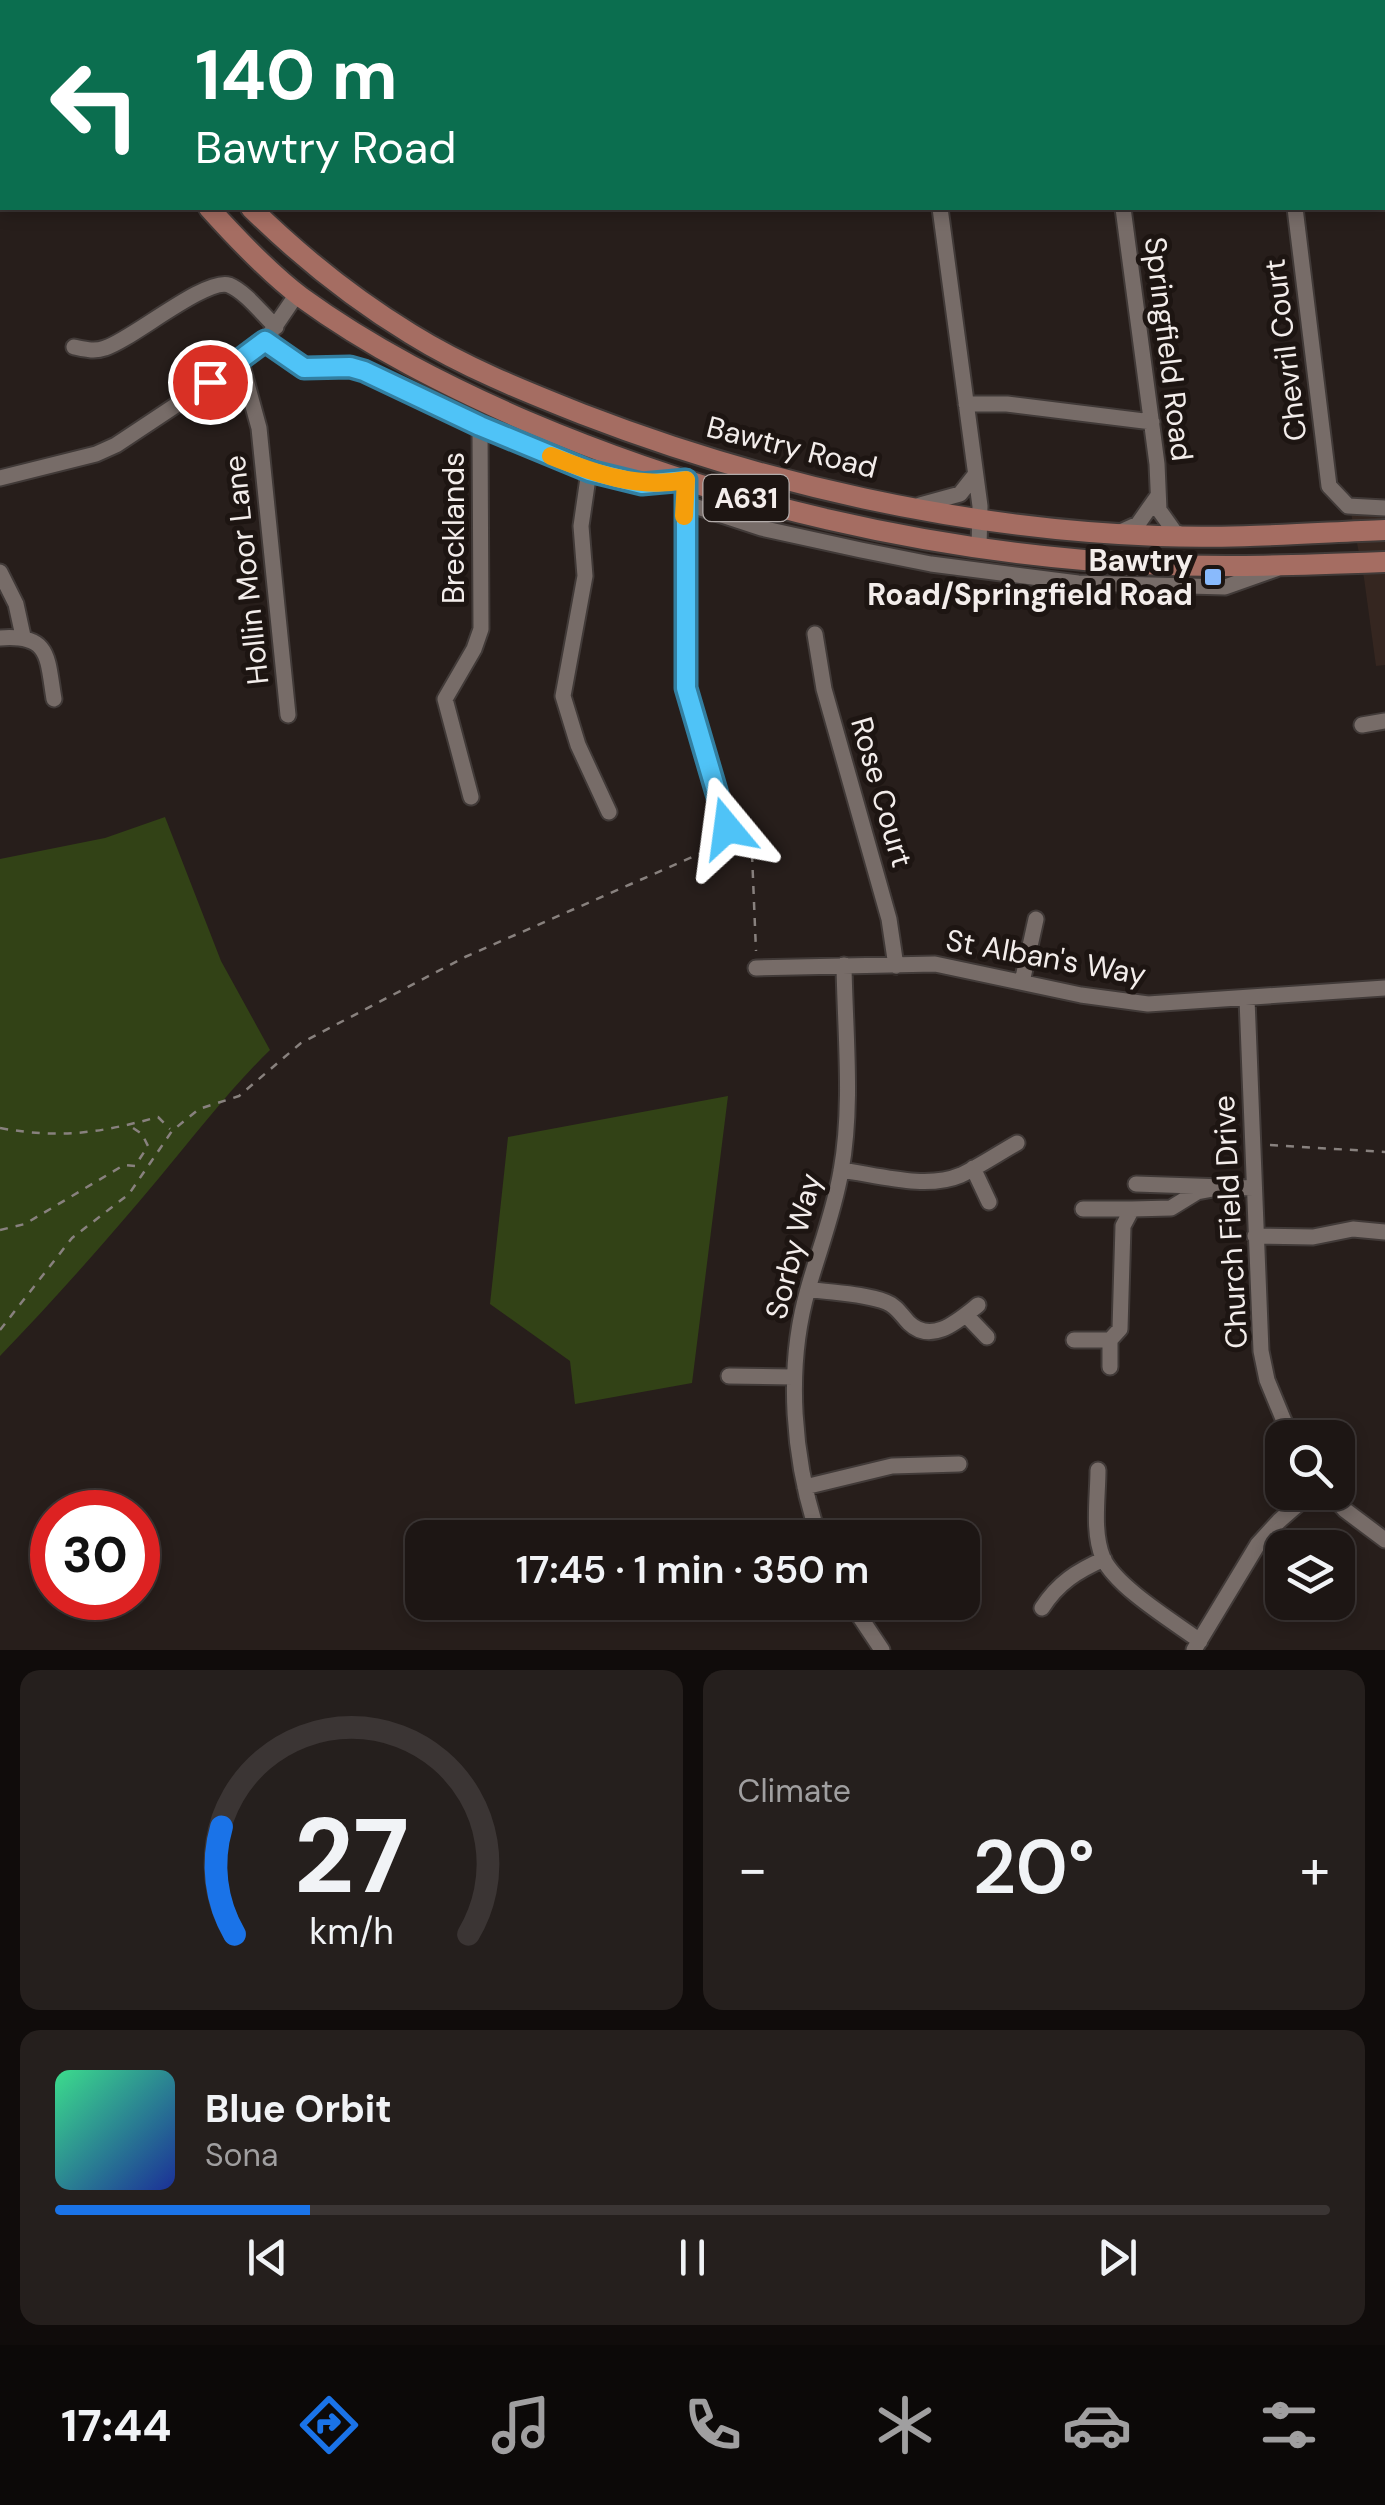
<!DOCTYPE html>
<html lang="en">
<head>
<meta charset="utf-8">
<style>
	:root { --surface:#1d1614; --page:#251f1d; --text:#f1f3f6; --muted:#a09fa0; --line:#3b3534; --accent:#1a73e8 }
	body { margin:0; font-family:"DM Sans",sans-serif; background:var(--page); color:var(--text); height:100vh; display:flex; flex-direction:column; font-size:38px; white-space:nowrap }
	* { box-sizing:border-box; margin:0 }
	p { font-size:32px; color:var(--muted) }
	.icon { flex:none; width:55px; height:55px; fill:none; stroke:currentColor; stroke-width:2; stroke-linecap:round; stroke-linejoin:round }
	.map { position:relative; height:1650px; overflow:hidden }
	.side { display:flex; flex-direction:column; gap:20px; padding:20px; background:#100c0b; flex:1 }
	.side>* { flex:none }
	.guide { position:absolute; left:0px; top:0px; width:1385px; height:210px; box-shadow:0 5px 15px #0003,0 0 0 2px var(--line); background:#0b6e4f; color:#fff; overflow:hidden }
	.buttons { position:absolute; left:1265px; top:1420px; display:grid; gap:20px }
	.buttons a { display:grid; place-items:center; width:90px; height:90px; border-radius:20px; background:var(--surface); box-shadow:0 5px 15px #0003,0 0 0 2px var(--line); font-size:50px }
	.speed { position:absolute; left:30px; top:1490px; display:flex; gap:20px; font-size:50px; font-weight:700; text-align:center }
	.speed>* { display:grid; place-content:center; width:130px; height:130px; border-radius:50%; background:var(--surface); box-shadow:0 5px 15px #0003,0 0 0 2px var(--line); line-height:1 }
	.speed .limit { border:15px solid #d22; background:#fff; color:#111 }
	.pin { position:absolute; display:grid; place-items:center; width:85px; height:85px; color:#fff; margin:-42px; border:5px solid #fff; border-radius:50%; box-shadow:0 2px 10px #0007 }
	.me { position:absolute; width:110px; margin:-55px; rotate:344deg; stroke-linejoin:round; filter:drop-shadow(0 0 8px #0008) }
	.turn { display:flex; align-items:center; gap:35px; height:210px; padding:0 30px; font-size:45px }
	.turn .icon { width:130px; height:130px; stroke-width:2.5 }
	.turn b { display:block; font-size:70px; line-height:85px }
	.big { font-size:75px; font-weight:600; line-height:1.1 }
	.side .card { flex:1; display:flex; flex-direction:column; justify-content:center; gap:15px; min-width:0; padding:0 35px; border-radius:20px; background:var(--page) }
	.side .dial { align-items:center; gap:0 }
	.dial svg { height:260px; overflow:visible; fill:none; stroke:var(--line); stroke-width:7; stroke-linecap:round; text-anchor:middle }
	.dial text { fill:var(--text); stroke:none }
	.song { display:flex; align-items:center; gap:30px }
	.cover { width:120px; height:120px; border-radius:15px; background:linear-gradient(135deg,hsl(150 70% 55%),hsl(230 70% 35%)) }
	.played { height:10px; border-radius:5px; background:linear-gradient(90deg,var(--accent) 20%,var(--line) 20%) }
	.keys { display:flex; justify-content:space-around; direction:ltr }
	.heat { display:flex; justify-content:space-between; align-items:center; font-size:55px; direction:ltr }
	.side .tiles { flex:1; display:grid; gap:20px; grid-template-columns:1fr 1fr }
	.card:last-child { grid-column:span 2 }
	.trip { position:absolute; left:405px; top:1520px; width:575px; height:100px; border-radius:20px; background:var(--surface); box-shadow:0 5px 15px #0003,0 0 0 2px var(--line); font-weight:600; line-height:100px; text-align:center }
	.menu { display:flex; height:160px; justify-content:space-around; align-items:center; background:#0c0908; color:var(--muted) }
	.menu .icon { width:70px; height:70px }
	.menu .on { color:var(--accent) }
	.menu b { font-size:45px; color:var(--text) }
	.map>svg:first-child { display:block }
</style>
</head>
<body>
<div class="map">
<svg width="1385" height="1650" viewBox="0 0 1385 1650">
	<rect width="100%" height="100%" fill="#271e1b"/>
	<path fill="#352620" d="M 1348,498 L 1385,499 L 1385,665 L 1376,666 L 1364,578 Z"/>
	<path fill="#324216" d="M 165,817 L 221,961 L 270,1050 C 229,1090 196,1134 159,1178 C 108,1239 55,1299 0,1356 L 0,859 L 105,838 Z
		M 728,1096 L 692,1383 L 575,1404 L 570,1361 L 490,1304 L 508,1137 Z"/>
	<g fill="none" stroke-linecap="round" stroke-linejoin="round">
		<g stroke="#413a38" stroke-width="19">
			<path id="minor" d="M 300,0 L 301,2
				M 913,0 L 914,2
				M 1096,0 L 1096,2
				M 0,130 L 2,128
				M 940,208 L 980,506 L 979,548
				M 1123,208 L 1157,464 L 1159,510 L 1174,531 L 1183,536
				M 1295,208 L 1329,486 L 1348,506 L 1385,508
				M 297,294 L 265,341 L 303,368 L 350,367 L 364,371 L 480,426 L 589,471 L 642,484 L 686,480 L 686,688 L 727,829 L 752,839
				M 74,347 C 84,349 94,352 105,348 C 130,341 206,277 229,285 C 246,292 263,315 276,327
				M 241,362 L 259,428 L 288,715
				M 966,404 L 1007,404 L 1152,422
				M 589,471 L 581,526 L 585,576 L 563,696 L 578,745 L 609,812
				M 0,478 L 96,454 L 116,445 L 241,362 L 265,341
				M 685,503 L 761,528 L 861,550 L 931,564 L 1078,583 L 1225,587 L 1276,569
				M 920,505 L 960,494 L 975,475
				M 1118,533 L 1138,524 L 1157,497
				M 0,572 L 16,604 L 23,636
				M 815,634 L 824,689 L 889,919 L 896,966
				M 0,638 C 51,634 47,658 54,699
				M 1362,725 L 1385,721
				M 471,797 L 445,699 L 474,649 L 481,629 L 480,426
				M 756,968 L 935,964 L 1081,995 L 1148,1004 L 1385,988
				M 1022,982 L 1036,919
				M 1247,999 L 1261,1351 L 1267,1380 L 1291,1438
				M 973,1168 L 989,1202
				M 841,1170 C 878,1175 926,1190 961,1175 C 980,1166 999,1153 1017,1143
				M 1136,1184 L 1253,1188
				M 1083,1209 L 1132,1209
				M 1255,1236 L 1313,1237 L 1353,1229 L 1385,1232
				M 808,1289 C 832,1293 862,1293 886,1302 C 897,1306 901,1315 909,1323 C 932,1345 959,1320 978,1305
				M 966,1315 L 987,1337
				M 1074,1340 L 1110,1340 L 1120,1329 L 1123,1226 L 1132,1209 L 1171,1208 L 1197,1192 L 1224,1187
				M 1110,1367 L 1110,1340
				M 729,1376 L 793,1377
				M 1098,1470 C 1098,1497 1092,1532 1103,1558 C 1116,1587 1174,1622 1200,1641
				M 805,1487 L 892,1466 L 959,1464
				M 1329,1492 L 1345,1510 L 1385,1540
				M 819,1538 C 793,1460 785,1369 808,1289 C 819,1250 834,1212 841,1171 C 853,1105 845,1033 844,965
				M 850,1602 L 882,1650
				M 1042,1608 C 1058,1583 1077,1571 1104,1559
				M 1194,1650 L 1258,1544 L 1279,1521 L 1312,1492"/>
		</g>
		<g stroke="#413a38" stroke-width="24">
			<path id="major" d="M 22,0 L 24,2
				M 63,0 L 65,2
				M 209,208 C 237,239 268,272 301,297 C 371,348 447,386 526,421 C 721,504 931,553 1143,564 C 1224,568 1304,565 1385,562
				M 251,208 C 300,256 352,298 411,334 C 464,367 524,391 582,414 C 763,484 963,529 1158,536 C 1233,539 1310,533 1385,530"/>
		</g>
		<path stroke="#88817e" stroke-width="2.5" stroke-dasharray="8 8" stroke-linecap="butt" d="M 752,854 L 756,951
			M 0,1128 C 60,1139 100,1133 158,1117 L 170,1129
			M 1270,1145 L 1385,1152
			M 0,1230 L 25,1224 L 124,1165 L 135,1166 L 148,1146 L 142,1134 L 127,1124
			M 0,1330 L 72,1238 L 129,1194 L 172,1131 L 199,1109 L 239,1096 L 301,1043 L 465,957 L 722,844"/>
		<use href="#minor" stroke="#776c68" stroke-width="15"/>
		<use href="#major" stroke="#a56d62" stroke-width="20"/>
	</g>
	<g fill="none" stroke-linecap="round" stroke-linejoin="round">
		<g stroke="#337fa1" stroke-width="25">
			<path id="route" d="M 210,382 L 265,341 L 304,368 L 350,367 L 364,371 L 480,426 L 589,471 L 642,484 L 686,480 L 686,688 L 727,828"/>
		</g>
		<use href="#route" stroke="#4fc3f7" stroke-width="18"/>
		<path stroke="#f59e0b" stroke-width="18" d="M 551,456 C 596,474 638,489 686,480 L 684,516"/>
	</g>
	<rect fill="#89bafc" stroke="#1d1512" stroke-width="4" x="1203" y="567" width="20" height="20" rx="5"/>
	<g text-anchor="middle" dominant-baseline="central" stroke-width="10" stroke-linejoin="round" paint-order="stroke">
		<rect fill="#1d1512" stroke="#b3acaa" stroke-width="2.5" x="703.5" y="475" width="85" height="46" rx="8"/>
		<g font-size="28" font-weight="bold" fill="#f3edeb">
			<text x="746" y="498">A631</text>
		</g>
		<g font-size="30" fill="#f3edeb" stroke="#1d1512">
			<text transform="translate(1169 349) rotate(83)">Springfield Road</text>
			<text transform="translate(1285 350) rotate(-97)">Chevril Court</text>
			<text transform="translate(792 447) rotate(14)">Bawtry Road</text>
			<text transform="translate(453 528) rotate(-90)">Brecklands</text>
			<text transform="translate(246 570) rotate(-96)">Hollin Moor Lane</text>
			<text transform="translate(882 792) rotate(74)">Rose Court</text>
			<text transform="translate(1046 957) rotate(10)">St Alban's Way</text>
			<text transform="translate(1230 1222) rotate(-93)">Church Field Drive</text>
			<text transform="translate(793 1246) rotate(-76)">Sorby Way</text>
		</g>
		<g font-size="30" font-weight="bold" fill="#f3edeb" stroke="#1d1512" text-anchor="end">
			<text x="1193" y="560">Bawtry<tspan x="1193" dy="34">Road/Springfield Road</tspan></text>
		</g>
	</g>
</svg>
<div class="buttons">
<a><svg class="icon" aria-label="search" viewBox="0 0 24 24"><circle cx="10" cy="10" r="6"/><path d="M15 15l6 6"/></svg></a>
<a><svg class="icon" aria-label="layers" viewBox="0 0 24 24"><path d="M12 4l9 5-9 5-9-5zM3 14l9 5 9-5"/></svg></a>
</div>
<div class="speed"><div class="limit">30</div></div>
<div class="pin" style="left:210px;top:382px;background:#d93025"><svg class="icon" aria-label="arrive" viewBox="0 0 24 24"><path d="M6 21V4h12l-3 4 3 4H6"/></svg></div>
<svg class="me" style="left:727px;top:828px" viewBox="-20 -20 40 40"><path d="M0-17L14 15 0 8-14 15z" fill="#4fc3f7" stroke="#fff" stroke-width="4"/></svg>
<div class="trip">17:45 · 1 min · 350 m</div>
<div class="guide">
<div class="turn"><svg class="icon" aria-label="left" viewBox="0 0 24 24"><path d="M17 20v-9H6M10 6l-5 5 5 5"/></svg><div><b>140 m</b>Bawtry Road</div></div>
</div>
</div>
<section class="side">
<div class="tiles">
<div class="card dial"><svg viewBox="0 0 100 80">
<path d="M14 69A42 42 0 1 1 86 69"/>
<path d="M14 69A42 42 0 0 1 10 36" stroke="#1a73e8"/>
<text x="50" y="56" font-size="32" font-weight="700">27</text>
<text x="50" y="72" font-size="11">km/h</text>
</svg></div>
<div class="card"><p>Climate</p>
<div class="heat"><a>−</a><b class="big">20°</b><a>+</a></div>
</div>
<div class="card">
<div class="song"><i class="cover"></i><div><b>Blue Orbit</b><p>Sona</p></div></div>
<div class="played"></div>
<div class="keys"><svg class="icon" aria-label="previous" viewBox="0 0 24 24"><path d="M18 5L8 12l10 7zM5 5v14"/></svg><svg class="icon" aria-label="pause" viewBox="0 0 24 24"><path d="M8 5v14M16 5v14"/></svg><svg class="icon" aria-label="next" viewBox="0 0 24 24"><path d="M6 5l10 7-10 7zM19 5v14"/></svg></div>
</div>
</div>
</section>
<nav class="menu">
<b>17:44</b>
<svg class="icon on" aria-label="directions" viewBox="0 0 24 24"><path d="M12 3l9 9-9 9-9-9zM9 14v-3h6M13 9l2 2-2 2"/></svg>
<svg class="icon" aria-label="music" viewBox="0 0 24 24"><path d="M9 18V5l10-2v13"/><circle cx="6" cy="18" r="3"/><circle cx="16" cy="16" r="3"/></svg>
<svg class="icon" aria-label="phone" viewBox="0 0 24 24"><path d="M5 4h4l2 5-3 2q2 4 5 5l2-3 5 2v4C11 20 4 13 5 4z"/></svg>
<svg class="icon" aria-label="climate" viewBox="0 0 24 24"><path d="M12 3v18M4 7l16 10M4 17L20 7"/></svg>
<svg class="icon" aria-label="car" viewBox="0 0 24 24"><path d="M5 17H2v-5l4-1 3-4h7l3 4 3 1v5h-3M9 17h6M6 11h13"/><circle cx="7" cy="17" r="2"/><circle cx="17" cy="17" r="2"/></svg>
<svg class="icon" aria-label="filters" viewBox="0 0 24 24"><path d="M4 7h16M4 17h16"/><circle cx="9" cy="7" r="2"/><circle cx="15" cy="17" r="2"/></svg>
</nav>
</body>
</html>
